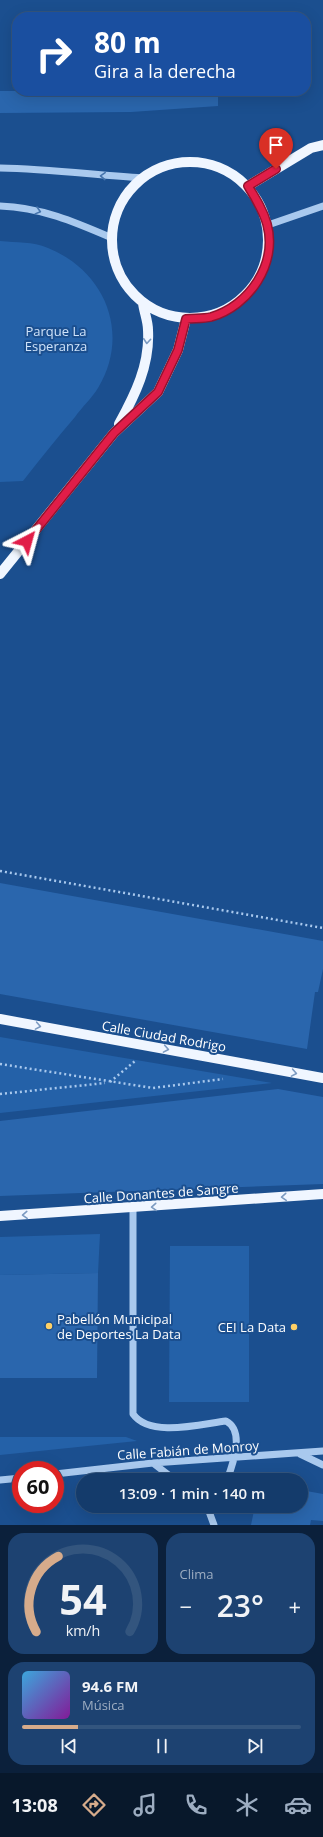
<!DOCTYPE html>
<html lang="es">
<head>
<meta charset="utf-8">
<style>
	:root { --surface:#143b6b; --page:#1d4271; --text:#f1f3f6; --muted:#9dadc1; --line:#33557e; --accent:#d6ab8b }
	body { margin:0; font-family:"Open Sans",sans-serif; background:var(--page); color:var(--text); height:100vh; display:flex; flex-direction:column; font-size:15px; white-space:nowrap }
	* { box-sizing:border-box; margin:0 }
	p { font-size:13px; color:var(--muted) }
	.icon { flex:none; width:22px; height:22px; fill:none; stroke:currentColor; stroke-width:2; stroke-linecap:round; stroke-linejoin:round }
	.map { position:relative; height:1525px; overflow:hidden }
	.side { display:flex; flex-direction:column; gap:8px; padding:8px; background:#0b203b; flex:1 }
	.side>* { flex:none }
	.hud { position:absolute; left:12px; top:12px; width:299px; height:84px; border-radius:16px; box-shadow:0 4px 16px #0002,0 0 0 1px var(--line); background:#1a4fa0; color:#fff; overflow:hidden }
	.speed { position:absolute; left:12px; top:1461px; display:flex; gap:8px; font-size:20px; font-weight:700; text-align:center }
	.speed>* { display:grid; place-content:center; width:52px; height:52px; border-radius:50%; background:var(--surface); box-shadow:0 4px 16px #0002,0 0 0 1px var(--line); line-height:1 }
	.speed .limit { border:6px solid #d22; background:#fff; color:#111 }
	.pin { position:absolute; display:grid; place-items:center; width:34px; height:34px; color:#fff; margin:-41px -17px; border-radius:50% 50% 50% 0; rotate:-45deg; box-shadow:0 0 4px #0007 }
	.pin .icon { rotate:45deg }
	.me { position:absolute; width:44px; margin:-22px; rotate:39deg; stroke-linejoin:round; filter:drop-shadow(0 0 3px #0008) }
	.turn { display:flex; align-items:center; gap:14px; height:84px; padding:0 16px; font-size:18px }
	.turn .icon { width:52px; height:52px; stroke-width:2.5 }
	.turn b { display:block; font-size:28px; line-height:34px }
	.big { font-size:30px; font-weight:600; line-height:1.1 }
	.side .card { flex:1; display:flex; flex-direction:column; justify-content:center; gap:6px; min-width:0; padding:0 14px; border-radius:16px; background:var(--page) }
	.side .dial { align-items:center; gap:0 }
	.dial svg { height:104px; overflow:visible; fill:none; stroke:var(--line); stroke-width:7; stroke-linecap:round; text-anchor:middle }
	.dial text { fill:var(--text); stroke:none }
	.song { display:flex; align-items:center; gap:12px }
	.cover { width:48px; height:48px; border-radius:6px; background:linear-gradient(135deg,hsl(200 70% 55%),hsl(290 70% 35%)) }
	.played { height:4px; border-radius:2px; background:linear-gradient(90deg,var(--accent) 20%,var(--line) 20%) }
	.keys { display:flex; justify-content:space-around; direction:ltr }
	.heat { display:flex; justify-content:space-between; align-items:center; font-size:22px; direction:ltr }
	.side .tiles { flex:1; display:grid; gap:8px; grid-template-columns:1fr 1fr }
	.card:last-child { grid-column:span 2 }
	.trip { position:absolute; left:76px; top:1473px; width:232px; height:40px; border-radius:20px; background:var(--surface); box-shadow:0 4px 16px #0002,0 0 0 1px var(--line); font-weight:600; line-height:40px; text-align:center }
	.dock { display:flex; height:64px; justify-content:space-around; align-items:center; background:#08182b; color:var(--muted) }
	.dock .icon { width:28px; height:28px }
	.dock .selected { color:var(--accent) }
	.dock b { font-size:18px; color:var(--text) }
	.map>svg:first-child { display:block }
</style>
</head>
<body>
<div class="map">
<svg width="323" height="1525" viewBox="0 0 323 1525">
	<rect width="100%" height="100%" fill="#1b4f8f"/>
	<path fill="#2461a8" d="M 0,241 C 17,243 32,241 48,248 C 105,271 131,333 98,388 C 92,398 82,407 75,417 C 57,438 40,459 23,481 L 0,482 Z
		M 0,1037 L 272,1083 L 0,1113 Z
		M 100,1234 L 98,1273 L 0,1275 L 0,1237 Z
		M 170,1246 L 249,1246 L 249,1402 L 169,1402 Z
		M 0,1437 L 126,1437 L 137,1441 L 0,1455 Z"/>
	<path fill="#2a66ad" d="M 0,91 L 218,91 L 218,106 L 131,112 L 0,113 Z
		M 0,883 L 323,941 L 323,969 L 318,992 L 315,992 L 307,1049 L 0,994 Z
		M 278,1089 L 323,1097 L 323,1184 L 0,1196 L 0,1121 Z
		M 98,1273 L 97,1378 L 0,1378 L 0,1275 Z
		M 301,1490 L 323,1494 L 323,1521 L 311,1520 L 310,1525 L 251,1525 L 255,1506 L 301,1506 Z"/>
	<g fill="none" stroke-linecap="round" stroke-linejoin="round">
		<path stroke="#a9c9ee" stroke-width="2.5" stroke-dasharray="2 3" stroke-linecap="butt" d="M 0,871 L 323,928
			M 0,1064 L 153,1088 L 223,1079
			M 110,1082 L 135,1061
			M 0,1094 L 105,1083"/>
		<path stroke="#a9c9ee" stroke-width="7" d="M 0,168 C 48,169 95,175 142,178
			M 0,206 C 40,207 75,222 112,238
			M 268,225 L 323,206
			M 133,1208 L 133,1414 C 150,1438 201,1424 226,1421 C 245,1431 233,1464 227,1480
			M 300,1454 L 323,1465
			M 153,1463 L 175,1480
			M 55,1474 L 153,1463 L 323,1451
			M 0,1480 L 21,1478
			M 207,1506 L 214,1525"/>
		<path stroke="#f0f6ff" stroke-width="10" d="M112 240a78 78 0 1 1 156 0a78 78 0 1 1-156 0Z
			M 248,186 L 311,148 L 323,145
			M 119,424 C 135,395 150,365 148,330 C 148,321 144,312 143,303
			M 0,574 L 114,433 L 158,392 L 178,350 L 186,319
			M 0,1019 L 323,1078
			M 0,1216 L 323,1194"/>
	</g>
	<defs><path id="oneway-chevron" d="M-2-3.5L2.5 0L-2 3.5" fill="none" stroke-width="1.6" stroke-linecap="round" stroke-linejoin="round"/></defs>
	<g stroke="#4674ac">
		<use href="#oneway-chevron" transform="translate(103 176) rotate(-177)"/>
		<use href="#oneway-chevron" transform="translate(38 211) rotate(15)"/>
	</g>
	<g stroke="#7b9ac1">
		<use href="#oneway-chevron" transform="translate(147 341) rotate(95)"/>
		<use href="#oneway-chevron" transform="translate(38 1026) rotate(10)"/>
		<use href="#oneway-chevron" transform="translate(166 1049) rotate(10)"/>
		<use href="#oneway-chevron" transform="translate(294 1073) rotate(10)"/>
		<use href="#oneway-chevron" transform="translate(284 1197) rotate(176)"/>
		<use href="#oneway-chevron" transform="translate(154 1207) rotate(176)"/>
		<use href="#oneway-chevron" transform="translate(25 1215) rotate(177)"/>
	</g>
	<g fill="none" stroke-linecap="round" stroke-linejoin="round">
		<g stroke="#92132f" stroke-width="10">
			<path id="route" d="M 27,541 L 114,433 L 158,392 L 178,350 L 186,319 C 194,318 203,319 211,317 C 249,306 278,264 267,224 C 263,210 256,199 248,186 L 276,169"/>
		</g>
		<use href="#route" stroke="#e11d48" stroke-width="7"/>
	</g>
	<g fill="#ffd166" stroke="#1b4f8f" stroke-width="1.5">
		<circle cx="49" cy="1326" r="4"/>
		<circle cx="294" cy="1327" r="4"/>
	</g>
	<g text-anchor="middle" dominant-baseline="central" stroke-width="4" stroke-linejoin="round" paint-order="stroke">
		<g font-size="13" fill="#cfe3fa" stroke="#1b4f8f">
			<text x="56" y="331">Parque La<tspan x="56" dy="15">Esperanza</tspan></text>
		</g>
		<g font-size="13" fill="#fff" stroke="#1b4f8f">
			<text transform="translate(164 1036) rotate(10)">Calle Ciudad Rodrigo</text>
			<text transform="translate(161 1193) rotate(-4)">Calle Donantes de Sangre</text>
			<text transform="translate(188 1450) rotate(-4)">Calle Fabián de Monroy</text>
		</g>
		<g font-size="13" fill="#fff" stroke="#1b4f8f" text-anchor="start">
			<text x="57" y="1319">Pabellón Municipal<tspan x="57" dy="15">de Deportes La Data</tspan></text>
			<text x="286" y="1327" text-anchor="end">CEI La Data</text>
		</g>
	</g>
</svg>
<div class="speed"><div class="limit">60</div></div>
<div class="pin" style="left:276px;top:169px;background:#d93025"><svg class="icon" aria-label="arrive" viewBox="0 0 24 24"><path d="M6 21V4h12l-3 4 3 4H6"/></svg></div>
<svg class="me" style="left:27px;top:541px" viewBox="-20 -20 40 40"><path d="M0-17L14 15 0 8-14 15z" fill="#e11d48" stroke="#fff" stroke-width="4"/></svg>
<div class="trip">13:09 · 1 min · 140 m</div>
<div class="hud">
<div class="turn"><svg class="icon" aria-label="right" viewBox="0 0 24 24"><path d="M7 20v-9h11M14 6l5 5-5 5"/></svg><div><b>80 m</b>Gira a la derecha</div></div>
</div>
</div>
<section class="side">
<div class="tiles">
<div class="card dial"><svg viewBox="0 0 100 80">
<path d="M14 69A42 42 0 1 1 86 69"/>
<path d="M14 69A42 42 0 0 1 31 11" stroke="#d6ab8b"/>
<text x="50" y="56" font-size="32" font-weight="700">54</text>
<text x="50" y="72" font-size="11">km/h</text>
</svg></div>
<div class="card"><p>Clima</p>
<div class="heat"><a>−</a><b class="big">23°</b><a>+</a></div>
</div>
<div class="card">
<div class="song"><i class="cover"></i><div><b>94.6 FM</b><p>Música</p></div></div>
<div class="played"></div>
<div class="keys"><svg class="icon" aria-label="previous" viewBox="0 0 24 24"><path d="M18 5L8 12l10 7zM5 5v14"/></svg><svg class="icon" aria-label="pause" viewBox="0 0 24 24"><path d="M8 5v14M16 5v14"/></svg><svg class="icon" aria-label="next" viewBox="0 0 24 24"><path d="M6 5l10 7-10 7zM19 5v14"/></svg></div>
</div>
</div>
</section>
<nav class="dock">
<b>13:08</b>
<svg class="icon selected" aria-label="directions" viewBox="0 0 24 24"><path d="M12 3l9 9-9 9-9-9zM9 14v-3h6M13 9l2 2-2 2"/></svg>
<svg class="icon" aria-label="music" viewBox="0 0 24 24"><path d="M9 18V5l10-2v13"/><circle cx="6" cy="18" r="3"/><circle cx="16" cy="16" r="3"/></svg>
<svg class="icon" aria-label="phone" viewBox="0 0 24 24"><path d="M5 4h4l2 5-3 2q2 4 5 5l2-3 5 2v4C11 20 4 13 5 4z"/></svg>
<svg class="icon" aria-label="climate" viewBox="0 0 24 24"><path d="M12 3v18M4 7l16 10M4 17L20 7"/></svg>
<svg class="icon" aria-label="car" viewBox="0 0 24 24"><path d="M5 17H2v-5l4-1 3-4h7l3 4 3 1v5h-3M9 17h6M6 11h13"/><circle cx="7" cy="17" r="2"/><circle cx="17" cy="17" r="2"/></svg>
</nav>
</body>
</html>
